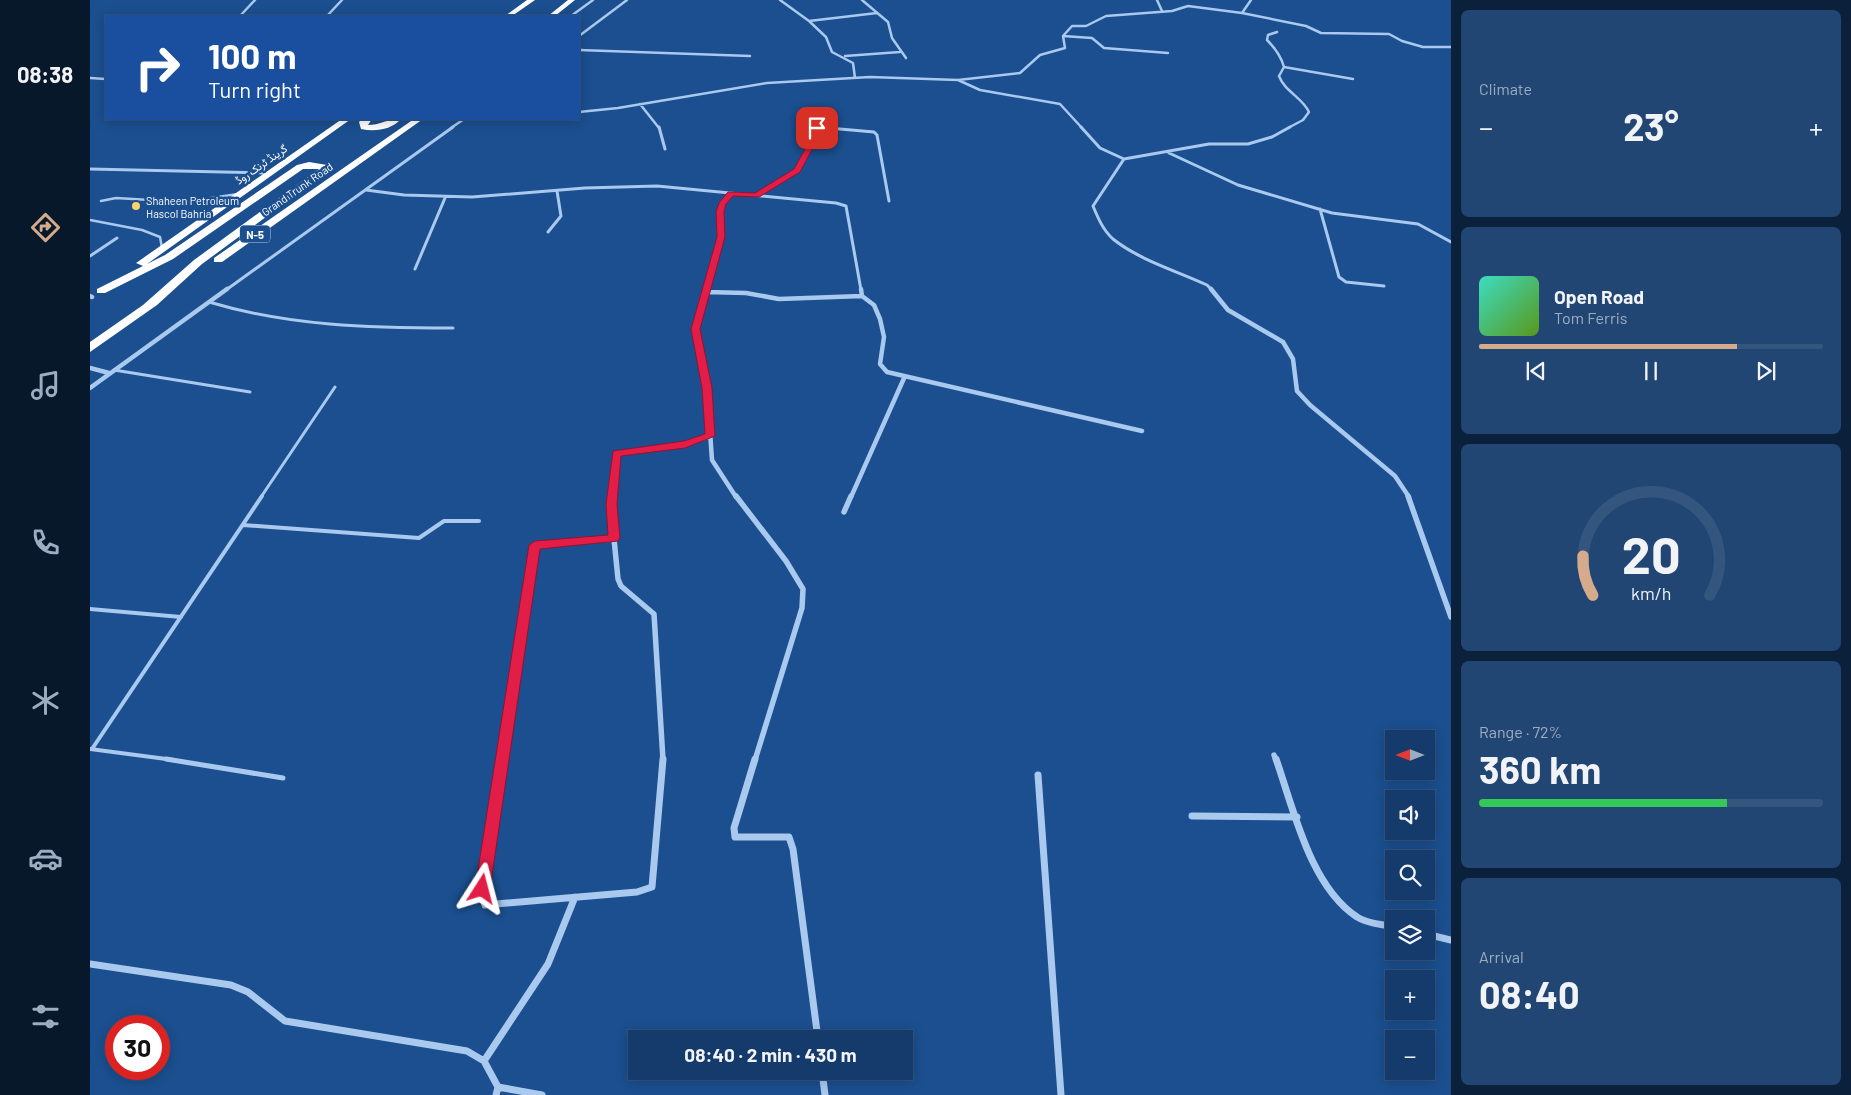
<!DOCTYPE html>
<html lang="en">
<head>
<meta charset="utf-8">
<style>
	:root { --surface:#143b6b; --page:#214673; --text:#f1f3f6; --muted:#9dadc1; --line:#33557e; --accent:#d6ab8b }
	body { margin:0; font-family:Barlow,Vazirmatn,sans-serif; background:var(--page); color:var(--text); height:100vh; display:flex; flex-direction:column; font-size:19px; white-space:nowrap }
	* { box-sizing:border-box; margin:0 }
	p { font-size:16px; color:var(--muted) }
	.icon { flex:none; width:28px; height:28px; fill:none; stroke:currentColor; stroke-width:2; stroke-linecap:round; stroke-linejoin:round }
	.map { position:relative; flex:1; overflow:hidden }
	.drawer { display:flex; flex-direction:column; gap:10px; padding:10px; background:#0b203b; width:400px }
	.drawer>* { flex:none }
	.top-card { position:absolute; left:15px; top:15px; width:475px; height:105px; border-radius:0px; box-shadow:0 2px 12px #0003,0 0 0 1px var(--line); background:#1a4fa0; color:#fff; overflow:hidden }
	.needle { width:32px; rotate:270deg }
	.tools { position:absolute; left:1295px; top:730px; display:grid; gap:10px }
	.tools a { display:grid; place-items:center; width:50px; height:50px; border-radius:0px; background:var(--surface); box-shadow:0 2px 12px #0003,0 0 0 1px var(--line); font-size:25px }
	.speed { position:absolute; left:15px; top:1015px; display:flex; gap:10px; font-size:25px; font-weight:700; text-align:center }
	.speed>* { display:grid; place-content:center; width:65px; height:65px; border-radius:50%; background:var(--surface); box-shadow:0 2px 12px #0003,0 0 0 1px var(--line); line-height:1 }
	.speed .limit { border:8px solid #d22; background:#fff; color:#111 }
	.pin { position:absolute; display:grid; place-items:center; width:42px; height:42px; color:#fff; margin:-21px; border-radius:10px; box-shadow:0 2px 8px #0006 }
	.me { position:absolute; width:55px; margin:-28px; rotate:9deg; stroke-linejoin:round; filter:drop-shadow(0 0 4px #0008) }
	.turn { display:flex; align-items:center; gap:18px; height:105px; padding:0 20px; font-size:22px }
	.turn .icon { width:65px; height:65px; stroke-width:2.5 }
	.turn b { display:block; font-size:35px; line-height:42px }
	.big { font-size:38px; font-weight:700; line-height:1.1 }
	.drawer .widget { flex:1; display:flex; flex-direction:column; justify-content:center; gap:8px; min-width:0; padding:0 18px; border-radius:8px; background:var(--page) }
	.drawer .dial { align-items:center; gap:0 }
	.dial svg { height:130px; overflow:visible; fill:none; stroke:var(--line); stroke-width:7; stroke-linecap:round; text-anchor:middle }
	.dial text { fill:var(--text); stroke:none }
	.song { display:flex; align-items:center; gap:15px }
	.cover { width:60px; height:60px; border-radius:8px; background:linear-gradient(135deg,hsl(170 70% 55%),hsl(90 70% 35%)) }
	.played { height:5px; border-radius:2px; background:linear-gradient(90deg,var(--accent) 75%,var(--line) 75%) }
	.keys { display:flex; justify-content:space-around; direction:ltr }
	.heat { display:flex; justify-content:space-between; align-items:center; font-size:28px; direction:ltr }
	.charge { height:8px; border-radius:4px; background:linear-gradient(90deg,#34c759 72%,var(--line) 0) }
	.trip { position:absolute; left:538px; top:1030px; width:285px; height:50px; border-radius:0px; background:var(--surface); box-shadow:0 2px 12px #0003,0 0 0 1px var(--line); font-weight:700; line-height:50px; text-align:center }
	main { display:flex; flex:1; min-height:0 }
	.tab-bar { display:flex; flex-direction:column; width:90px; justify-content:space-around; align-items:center; background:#08182b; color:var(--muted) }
	.tab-bar .icon { width:35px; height:35px }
	.tab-bar .selected { color:var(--accent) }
	.tab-bar b { font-size:22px; color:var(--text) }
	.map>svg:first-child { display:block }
</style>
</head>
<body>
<main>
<nav class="tab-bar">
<b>08:38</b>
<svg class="icon selected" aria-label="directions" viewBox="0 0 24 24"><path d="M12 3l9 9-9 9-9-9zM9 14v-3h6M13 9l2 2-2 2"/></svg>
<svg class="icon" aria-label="music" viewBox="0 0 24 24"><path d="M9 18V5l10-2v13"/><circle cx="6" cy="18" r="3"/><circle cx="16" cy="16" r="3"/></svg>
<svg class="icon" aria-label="phone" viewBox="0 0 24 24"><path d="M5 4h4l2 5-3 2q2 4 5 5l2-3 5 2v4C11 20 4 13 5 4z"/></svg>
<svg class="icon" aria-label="climate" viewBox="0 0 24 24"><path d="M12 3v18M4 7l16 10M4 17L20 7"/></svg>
<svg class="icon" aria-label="car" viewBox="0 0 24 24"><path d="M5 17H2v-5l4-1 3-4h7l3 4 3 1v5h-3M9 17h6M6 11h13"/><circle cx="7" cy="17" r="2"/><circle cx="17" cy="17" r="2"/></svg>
<svg class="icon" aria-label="filters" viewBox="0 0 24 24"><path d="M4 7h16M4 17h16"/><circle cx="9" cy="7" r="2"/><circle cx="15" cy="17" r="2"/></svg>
</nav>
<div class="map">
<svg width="1361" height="1095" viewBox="0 0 1361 1095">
	<rect width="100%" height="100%" fill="#1b4f8f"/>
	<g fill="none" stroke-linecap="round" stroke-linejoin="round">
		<path stroke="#a9c9ee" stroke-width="2.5" d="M 11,201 L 26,198 L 94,202 L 148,194
			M 0,220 L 52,230 L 70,237 L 72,248"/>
		<path stroke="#a9c9ee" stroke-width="3" d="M 119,302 C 199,326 280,328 363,328
			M 24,370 L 160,392
			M 171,497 L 245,387"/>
		<path stroke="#a9c9ee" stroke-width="4" d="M 153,525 L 329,538 L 354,521 L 389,521
			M 0,609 L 91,617
			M 0,749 L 84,760
			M 2,749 L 172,496"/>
		<path stroke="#a9c9ee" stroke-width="5" d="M 76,759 L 193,778"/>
		<path stroke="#a9c9ee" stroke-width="2.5" d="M 690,0 L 719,21 L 736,37 L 742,52 L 763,63 L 765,78
			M 772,0 L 798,22 L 802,38 L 816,58
			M 1067,0 L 1072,11
			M 1152,13 L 1161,0
			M 150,16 L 165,0
			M 237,16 L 252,0
			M 481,16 L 503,0
			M 719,21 L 787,13
			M 1187,32 L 1178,35 L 1177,40 C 1185,48 1191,56 1194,67 L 1189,76 C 1195,92 1212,97 1219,112 L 1213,120 L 1198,128
			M 489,36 L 537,0
			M 973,36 L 1002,38 L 1014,48 L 1078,53
			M 489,50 L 660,56
			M 755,56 L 810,52
			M 1194,67 L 1263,79
			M 0,78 L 16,79
			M 868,80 L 930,73 L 950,55 L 975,48 L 973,36 L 982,26 L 996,26 L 1016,16 L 1082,11 L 1098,6 L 1152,13 L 1216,26 L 1231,33 L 1299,34 L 1312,41 L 1333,47 L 1361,47
			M 550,104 L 569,128
			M 489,112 L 528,108 L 677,83 L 780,77 L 868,80 L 890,90 L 970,104 L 992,128
			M 727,127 L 740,128
			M 361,128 L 374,119
			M 727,128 L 731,109"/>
		<path stroke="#a9c9ee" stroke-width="3" d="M 569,127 L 575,149
			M 727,127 L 784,132 L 787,135 L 799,201
			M 991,127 L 1010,148 L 1034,159 L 1119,144 L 1158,144 L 1182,137 L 1200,127
			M 1079,153 L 1148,185 L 1242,213 L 1328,224 L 1361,242
			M 1034,159 L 1003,206 C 1008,218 1013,230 1023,239 C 1049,260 1087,271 1117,285 L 1122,290
			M 0,169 L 179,173
			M 276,190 L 314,195 L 382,197 L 495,188 L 567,186 L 746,203 L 756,206 L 771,290
			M 667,195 L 707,171 L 724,140 L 727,127
			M 1230,209 L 1249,277 L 1256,282 L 1294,286
			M 458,232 L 471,216 L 467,191
			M 0,256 L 27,238
			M 325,269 L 355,198
			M 136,290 L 363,127
			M 616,290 L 631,237 L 632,203 L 641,193"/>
		<path stroke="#a9c9ee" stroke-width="4.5" d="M 617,289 L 606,329 L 617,388 L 622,460 L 646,497
			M 771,289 L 772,296
			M 1121,289 L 1138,310 L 1193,342 L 1203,359 L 1207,391 L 1220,405 L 1305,476 L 1319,497
			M 616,292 L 656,293 L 689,299 L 772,296 L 784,305 L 790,319 L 794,337 L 790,364 L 797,372 L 1052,431
			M 0,296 L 2,297
			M 0,368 L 19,373
			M 0,388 L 137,289
			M 521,497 L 526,453 L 595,444 L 620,436
			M 761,497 L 815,376"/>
		<path stroke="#a9c9ee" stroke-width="5.5" d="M 521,496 L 524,539
			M 646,496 L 696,561 L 713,589 L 712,608 L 665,760
			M 1318,496 L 1361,617
			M 754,512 L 761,496
			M 524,539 L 528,579 L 531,586 L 564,614 L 573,760
			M 1184,755 L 1186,760
			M 412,760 L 445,545 L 524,539"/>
		<path stroke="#a9c9ee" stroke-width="7" d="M 412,759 L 392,889 L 395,905 L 547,892 L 562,887 L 573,759
			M 665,759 L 644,828 L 645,837 L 699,837 L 703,849 L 728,1039
			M 1186,759 C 1204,810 1220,886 1267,917 C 1277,924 1292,924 1304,927
			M 948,775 L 971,1095
			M 1102,816 L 1207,817
			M 1336,934 L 1361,940
			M 0,964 L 141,985 L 158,992 L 195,1021 L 377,1051 L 394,1061 L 408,1087 L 452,1095
			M 394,1061 L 458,964 L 485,897
			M 732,1071 L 735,1095
			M 406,1095 L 408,1087"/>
		<path fill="#fff" fill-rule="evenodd" d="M 437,0 L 445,0 L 422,16 L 415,16 Z
			M 478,0 L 485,0 L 465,16 L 458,16 Z
			M 252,119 L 261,119 L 57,264 L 75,255 L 207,165 L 219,162 L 237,165 L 236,173 L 112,264 L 67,305 L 0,352 L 0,342 L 53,305 L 104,260 L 229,169 L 213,169 L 83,259 L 15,293 L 7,293 L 7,289 L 53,266 L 46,263 Z
			M 272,119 L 282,119 L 278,125 C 290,125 299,118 311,119 C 301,130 285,132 271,129 L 269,122 Z
			M 324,119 L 333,119 L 132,262 L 124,262 L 124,258 Z"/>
	</g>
	<path fill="#e11d48" stroke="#92132f" d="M 727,126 L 731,128 L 727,140 L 710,172 L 669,197 L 643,196 L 636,204 L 634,212 L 635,237 L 610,329 L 622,388 L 625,436 L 595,448 L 531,456 L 527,504 L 530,538 L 528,541 L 450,549 L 400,889 L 398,894 L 392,896 L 387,894 L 385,889 L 439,545 L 445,541 L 518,535 L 516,504 L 523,451 L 594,441 L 615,434 L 612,388 L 601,329 L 627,237 L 626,212 L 629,203 L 638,192 L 665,193 L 704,169 L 720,140 L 724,128 Z"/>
	<circle fill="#ffd166" stroke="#1b4f8f" stroke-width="2" cx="46" cy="206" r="5"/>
	<g text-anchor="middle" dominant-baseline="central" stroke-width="5" stroke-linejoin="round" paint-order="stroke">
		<g font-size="11" fill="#fff" stroke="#1b4f8f">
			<text transform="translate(171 164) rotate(-35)">گرینڈ ٹرنک روڈ</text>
			<text transform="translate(207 189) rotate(-35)">Grand Trunk Road</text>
		</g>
		<g font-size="11" fill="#fff" stroke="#1b4f8f" text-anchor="start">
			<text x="56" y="200">Shaheen Petroleum<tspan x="56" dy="13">Hascol Bahria</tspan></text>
		</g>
		<rect fill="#1b4f8f" stroke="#bbcadd" stroke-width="1" x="150" y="225.5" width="30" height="17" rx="4"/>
		<g font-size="11" font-weight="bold" fill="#fff">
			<text x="165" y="234">N-5</text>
		</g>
	</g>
</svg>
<div class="tools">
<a><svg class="needle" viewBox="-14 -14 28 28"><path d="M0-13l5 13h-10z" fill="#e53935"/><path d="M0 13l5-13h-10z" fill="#9dadc1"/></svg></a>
<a><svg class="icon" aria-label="sound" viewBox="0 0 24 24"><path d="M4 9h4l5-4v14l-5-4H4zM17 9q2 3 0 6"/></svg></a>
<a><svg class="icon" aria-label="search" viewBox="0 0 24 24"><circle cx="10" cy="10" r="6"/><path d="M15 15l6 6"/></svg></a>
<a><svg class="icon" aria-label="layers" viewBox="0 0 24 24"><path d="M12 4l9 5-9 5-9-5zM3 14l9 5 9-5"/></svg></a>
<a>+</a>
<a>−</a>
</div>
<div class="speed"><div class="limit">30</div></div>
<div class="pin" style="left:727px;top:128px;background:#d93025"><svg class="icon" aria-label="arrive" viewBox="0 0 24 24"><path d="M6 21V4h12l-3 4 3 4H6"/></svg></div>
<svg class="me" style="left:392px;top:889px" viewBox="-20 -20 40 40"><path d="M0-17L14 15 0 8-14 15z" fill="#e11d48" stroke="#fff" stroke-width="4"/></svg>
<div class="trip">08:40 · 2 min · 430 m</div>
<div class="top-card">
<div class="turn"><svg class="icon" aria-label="right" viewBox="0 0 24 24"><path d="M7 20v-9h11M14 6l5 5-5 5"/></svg><div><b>100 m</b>Turn right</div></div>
</div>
</div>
<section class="drawer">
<div class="widget"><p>Climate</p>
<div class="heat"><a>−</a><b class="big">23°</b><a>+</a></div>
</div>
<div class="widget">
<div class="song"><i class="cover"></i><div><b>Open Road</b><p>Tom Ferris</p></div></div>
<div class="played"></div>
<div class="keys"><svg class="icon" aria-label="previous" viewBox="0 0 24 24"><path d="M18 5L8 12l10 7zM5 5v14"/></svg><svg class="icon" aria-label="pause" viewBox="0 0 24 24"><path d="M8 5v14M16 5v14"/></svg><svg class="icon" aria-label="next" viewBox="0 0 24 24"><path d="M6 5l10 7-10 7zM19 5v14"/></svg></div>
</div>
<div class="widget dial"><svg viewBox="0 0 100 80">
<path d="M14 69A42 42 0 1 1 86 69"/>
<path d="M14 69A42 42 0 0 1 8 45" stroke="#d6ab8b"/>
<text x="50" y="56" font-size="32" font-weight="700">20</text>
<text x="50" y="72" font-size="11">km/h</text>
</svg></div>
<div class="widget"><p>Range · 72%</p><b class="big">360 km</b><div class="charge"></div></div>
<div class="widget"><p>Arrival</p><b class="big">08:40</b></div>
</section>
</main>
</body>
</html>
